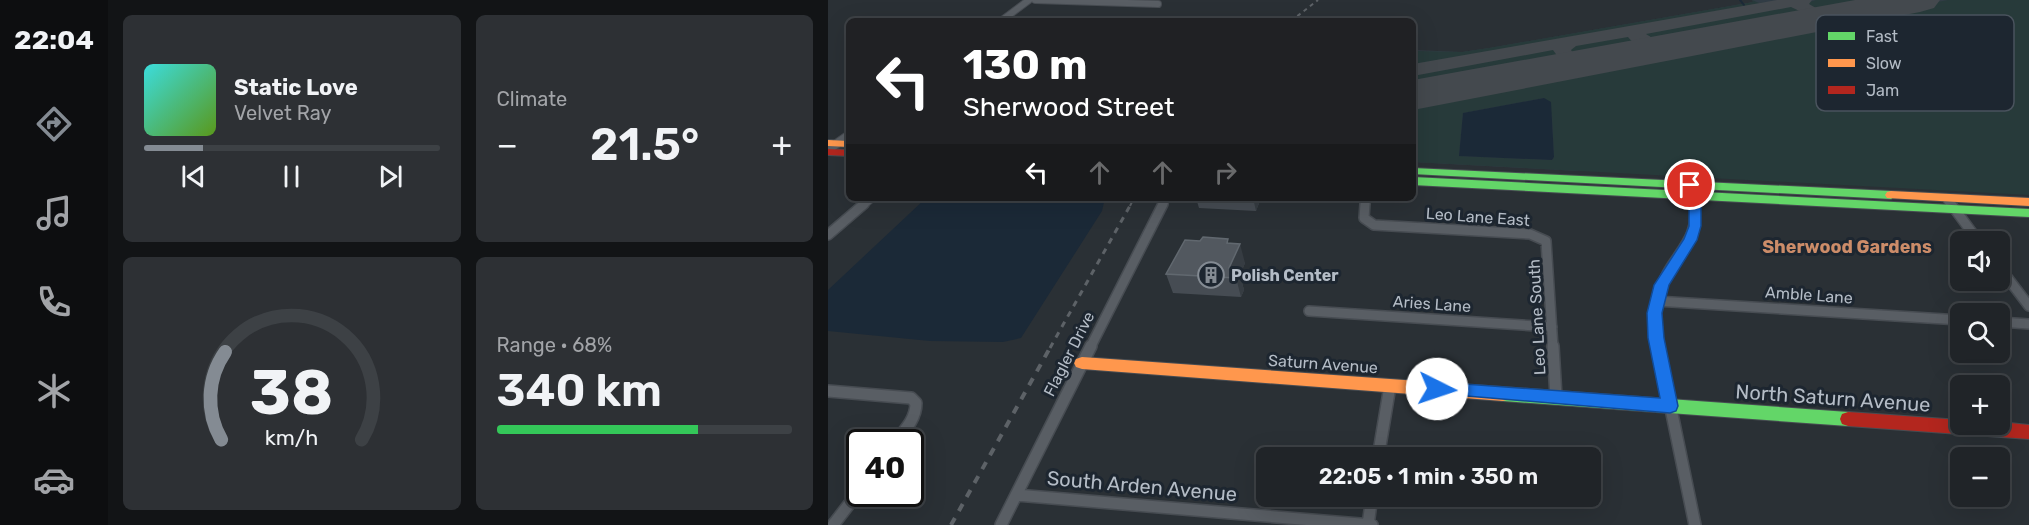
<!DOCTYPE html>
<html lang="en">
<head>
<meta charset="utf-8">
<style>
	:root { --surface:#202428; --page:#2d3034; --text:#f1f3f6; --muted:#a2a4a8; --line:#3d4145; --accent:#848b93 }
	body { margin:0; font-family:Rubik,sans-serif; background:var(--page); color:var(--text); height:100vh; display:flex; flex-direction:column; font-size:22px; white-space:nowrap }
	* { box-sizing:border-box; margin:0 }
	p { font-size:20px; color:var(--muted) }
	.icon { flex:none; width:33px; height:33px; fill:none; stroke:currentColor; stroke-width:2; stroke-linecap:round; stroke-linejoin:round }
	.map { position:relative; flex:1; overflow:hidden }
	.sheet { display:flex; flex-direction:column; gap:15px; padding:15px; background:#121416; width:720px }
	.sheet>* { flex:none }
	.top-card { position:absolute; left:18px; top:18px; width:570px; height:183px; border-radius:9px; box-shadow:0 6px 24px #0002,0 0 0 2px var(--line); background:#202124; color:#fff; overflow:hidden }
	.buttons { position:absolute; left:1122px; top:231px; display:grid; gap:12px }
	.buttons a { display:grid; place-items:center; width:60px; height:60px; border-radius:9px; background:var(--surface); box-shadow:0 6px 24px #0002,0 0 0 2px var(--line); font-size:30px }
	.speed { position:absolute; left:18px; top:429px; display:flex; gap:12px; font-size:30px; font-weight:700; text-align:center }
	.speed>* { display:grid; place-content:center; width:78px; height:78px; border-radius:50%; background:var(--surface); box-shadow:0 6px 24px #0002,0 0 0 2px var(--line); line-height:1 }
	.speed .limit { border:3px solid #111; border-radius:9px; background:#fff; color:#111 }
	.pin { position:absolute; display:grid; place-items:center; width:51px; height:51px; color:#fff; margin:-26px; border:3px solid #fff; border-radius:50%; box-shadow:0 2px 6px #0007 }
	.me { position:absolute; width:66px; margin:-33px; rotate:94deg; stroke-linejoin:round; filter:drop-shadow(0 0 4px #0008) }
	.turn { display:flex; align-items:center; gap:21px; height:126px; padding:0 18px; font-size:27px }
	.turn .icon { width:78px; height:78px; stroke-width:2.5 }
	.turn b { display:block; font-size:42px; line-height:51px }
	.lanes { display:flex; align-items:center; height:57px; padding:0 18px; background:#0003; justify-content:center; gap:30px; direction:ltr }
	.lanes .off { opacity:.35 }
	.big { font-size:45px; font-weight:600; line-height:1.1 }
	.sheet .tile { flex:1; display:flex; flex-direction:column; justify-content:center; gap:9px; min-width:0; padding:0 21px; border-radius:9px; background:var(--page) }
	.sheet .dial { align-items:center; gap:0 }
	.dial svg { height:156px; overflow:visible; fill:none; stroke:var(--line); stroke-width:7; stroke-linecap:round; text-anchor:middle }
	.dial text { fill:var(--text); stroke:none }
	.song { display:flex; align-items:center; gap:18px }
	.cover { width:72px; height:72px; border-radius:9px; background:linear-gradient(135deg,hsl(180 70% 55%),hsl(90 70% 35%)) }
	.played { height:6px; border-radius:3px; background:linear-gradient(90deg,var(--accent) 20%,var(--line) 20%) }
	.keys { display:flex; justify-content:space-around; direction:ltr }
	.heat { display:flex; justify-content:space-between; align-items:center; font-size:33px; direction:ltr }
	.charge { height:9px; border-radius:4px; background:linear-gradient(90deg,#34c759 68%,var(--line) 0) }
	.sheet .tiles { flex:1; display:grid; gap:15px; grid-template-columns:repeat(2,1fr) }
	.trip { position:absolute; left:428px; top:447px; width:345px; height:60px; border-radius:9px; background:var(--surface); box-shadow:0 6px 24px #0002,0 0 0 2px var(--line); font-weight:600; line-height:60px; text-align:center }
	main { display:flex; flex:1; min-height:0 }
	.dock { display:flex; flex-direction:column; width:108px; justify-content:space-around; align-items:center; background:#0d0e10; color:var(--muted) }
	.dock .icon { width:42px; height:42px }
	.dock .on { color:var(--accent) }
	.dock b { font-size:27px; color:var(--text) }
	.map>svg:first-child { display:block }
</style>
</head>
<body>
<main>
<nav class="dock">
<b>22:04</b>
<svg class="icon on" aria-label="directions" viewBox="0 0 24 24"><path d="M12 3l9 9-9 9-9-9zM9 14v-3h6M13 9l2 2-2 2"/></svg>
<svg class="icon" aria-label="music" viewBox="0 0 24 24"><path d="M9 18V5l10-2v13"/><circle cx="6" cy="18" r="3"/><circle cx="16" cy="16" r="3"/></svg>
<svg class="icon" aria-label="phone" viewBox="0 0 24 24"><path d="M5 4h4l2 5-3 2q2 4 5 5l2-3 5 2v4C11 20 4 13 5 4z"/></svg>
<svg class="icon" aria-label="climate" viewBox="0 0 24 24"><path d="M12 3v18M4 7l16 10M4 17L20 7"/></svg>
<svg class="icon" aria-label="car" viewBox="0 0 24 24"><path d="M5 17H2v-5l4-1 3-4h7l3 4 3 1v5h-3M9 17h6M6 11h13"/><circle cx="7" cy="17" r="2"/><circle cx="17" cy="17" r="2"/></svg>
</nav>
<section class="sheet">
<div class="tiles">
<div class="tile">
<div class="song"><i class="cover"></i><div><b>Static Love</b><p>Velvet Ray</p></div></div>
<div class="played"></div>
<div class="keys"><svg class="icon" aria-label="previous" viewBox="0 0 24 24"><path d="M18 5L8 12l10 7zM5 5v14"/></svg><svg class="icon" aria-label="pause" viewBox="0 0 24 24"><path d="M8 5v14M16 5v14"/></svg><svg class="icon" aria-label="next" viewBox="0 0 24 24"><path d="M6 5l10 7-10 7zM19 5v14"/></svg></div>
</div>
<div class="tile"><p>Climate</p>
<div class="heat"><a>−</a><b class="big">21.5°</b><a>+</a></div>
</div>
<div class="tile dial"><svg viewBox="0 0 100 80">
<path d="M14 69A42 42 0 1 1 86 69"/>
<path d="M14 69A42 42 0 0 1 16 24" stroke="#848b93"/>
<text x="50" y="56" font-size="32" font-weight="700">38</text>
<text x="50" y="72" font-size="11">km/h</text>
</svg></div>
<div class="tile"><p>Range · 68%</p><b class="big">340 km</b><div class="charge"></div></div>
</div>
</section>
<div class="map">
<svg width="1201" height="525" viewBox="0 0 1201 525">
	<rect width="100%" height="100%" fill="#2a3035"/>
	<path fill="#313c45" d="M 924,0 L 1198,0 L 749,171 L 585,162 L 585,50 L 634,52 L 661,48 L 925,2 Z"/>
	<path fill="#273a3a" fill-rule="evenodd" d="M 924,0 L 931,3 L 966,0 L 585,68 L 585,61 L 588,61 L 585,51 L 588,51 L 634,52 L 661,48 L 925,2 Z
		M 988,0 L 1063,0 C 1043,4 994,20 979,3 Z
		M 1120,0 L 1201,0 L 1201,195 L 585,162 L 585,103 ZM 716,98 L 724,116 L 726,157 L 724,160 L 631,156 L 635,113 Z
		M 958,5 L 975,11 L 976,16 L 837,42 L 820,39 L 814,34 L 819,30 Z
		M 802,33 L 804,39 L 813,46 L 755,57 L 746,56 L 740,51 L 745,44 Z
		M 727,47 L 729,55 L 735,61 L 585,89 L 585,73 Z"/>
	<path fill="#1b2937" d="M 716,98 L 723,102 L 726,157 L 724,160 L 631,156 L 635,113 Z
		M 98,198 L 277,198 L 274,211 L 193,338 L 175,342 L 102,341 L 0,331 L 0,290 Z"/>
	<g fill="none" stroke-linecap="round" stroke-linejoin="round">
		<path stroke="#1b2937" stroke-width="2" d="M 912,0 L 916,5"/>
		<path fill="#44494e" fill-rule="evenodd" d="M 949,0 L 984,0 L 981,4 L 1005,18 L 997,23 L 963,7 L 818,34 L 826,39 L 850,43 L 853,47 L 850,51 C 836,54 809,50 800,37 L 748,46 L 743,50 L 745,53 L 770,58 L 773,62 L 770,66 L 764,68 L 733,61 L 725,50 L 585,76 L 585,64 Z
			M 585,89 L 594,91 L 597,95 L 594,99 L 585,101 Z"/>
		<path fill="#44494e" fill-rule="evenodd" d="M 1027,0 L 1112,0 L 1106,8 L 1092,12 L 585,110 L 585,80 Z"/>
		<g stroke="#474c52" stroke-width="8">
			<path id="street-far3" d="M 207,0 L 330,4
				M 173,21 L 201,0"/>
		</g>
		<g stroke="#474c52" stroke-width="10">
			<path id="street-far2" d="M 0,150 L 21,135
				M 862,185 L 867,206
				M 1118,198 L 1124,206
				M 34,206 L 43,198
				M 334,206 L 338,198
				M 537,206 L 538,198"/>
		</g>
		<g stroke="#474c52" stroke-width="12">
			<path id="street-far1" d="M 537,204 L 536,218 L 546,225 L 702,234 L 718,241 L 725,348
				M 1123,204 L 1151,242
				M 0,235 L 36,204
				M 1172,268 L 1201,306
				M 828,301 L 1132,320
				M 481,311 L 724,327
				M 1172,322 L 1201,324
				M 262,348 L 335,204
				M 831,348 C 825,319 827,292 843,267 C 857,245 871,232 866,204"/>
		</g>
		<g stroke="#474c52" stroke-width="14">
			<path id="street" d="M 725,346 L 728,397
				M 830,346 L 867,525
				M 0,391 L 83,398 L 88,403 C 88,419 77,430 67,442
				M 550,458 L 562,386
				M 188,495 L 544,525
				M 5,525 L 32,490
				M 173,525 L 263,346
				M 540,525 L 544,496"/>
		</g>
		<g stroke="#474c52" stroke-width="2">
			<path id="fast" d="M 585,168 L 1063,191 L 1069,195 L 1063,199 L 585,174 Z
				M 585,177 L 1201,209 L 1201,217 L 585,185 Z
				M 675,387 L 1020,412 L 1026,414 L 1028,419 L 1026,424 L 1020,426 L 675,401 L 669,399 L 667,394 L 669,389 Z"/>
		</g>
		<g stroke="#474c52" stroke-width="2">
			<path id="slow" d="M 0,140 L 21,141 L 21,147 L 0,146 Z
				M 1063,191 L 1201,198 L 1201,206 L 1059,198 L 1057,195 L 1059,192 Z
				M 254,357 L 675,387 L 681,389 L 683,394 L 681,399 L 675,401 L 254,369 L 248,367 L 246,363 L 248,359 Z"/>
		</g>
		<g stroke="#474c52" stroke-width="2">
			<path id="jam" d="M 0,149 L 21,150 L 21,156 L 0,155 Z
				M 1020,412 L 1132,420 L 1132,424 L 1172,424 L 1172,422 L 1201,425 L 1201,439 L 1020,426 L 1014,424 L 1012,419 L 1014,414 Z"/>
		</g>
		<use href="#street-far3" stroke="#595e64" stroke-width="6"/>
		<use href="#street-far2" stroke="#595e64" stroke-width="8"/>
		<use href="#street-far1" stroke="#595e64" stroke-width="9"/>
		<use href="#street" stroke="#595e64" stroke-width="11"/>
		<use href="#fast" fill="#63d668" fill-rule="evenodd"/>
		<use href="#slow" fill="#ff974d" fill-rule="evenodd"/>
		<use href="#jam" fill="#b3261e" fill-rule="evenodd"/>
		<path stroke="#5d6267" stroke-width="2" stroke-dasharray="4 4" stroke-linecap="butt" d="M 463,21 L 490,0
			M 302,206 L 306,198"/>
		<path stroke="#5d6267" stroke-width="3" stroke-dasharray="6 6" stroke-linecap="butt" d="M 222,348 L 303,204"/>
		<path stroke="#5d6267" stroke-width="4" stroke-dasharray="8 8" stroke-linecap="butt" d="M 123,525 L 223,346"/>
	</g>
	<path fill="#464c53" d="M 368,198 L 433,198 L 428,211 L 371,208 Z
		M 372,241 L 401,243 L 417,263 L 412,275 L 416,290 L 413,297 L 345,293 L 338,274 Z"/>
	<path fill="#363c42" d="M 425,198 L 433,198 L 428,211 Z
		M 412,244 L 417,263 L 412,275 L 416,290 L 413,297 L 408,278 L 401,268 Z"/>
	<path fill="#52585f" stroke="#61686f" stroke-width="1.5" d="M 375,237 L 400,239 L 399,243 L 412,244 L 401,268 L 411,270 L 408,278 L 338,274 L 357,240 L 372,241 Z"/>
	<path fill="#1a73e8" stroke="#114b97" stroke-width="1.5" d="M 862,181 L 868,185 L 873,203 L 873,226 L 869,240 L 841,285 L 834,313 L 836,338 L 850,406 L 848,411 L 842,413 L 603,393 L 601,389 L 603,384 L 609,382 L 832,398 L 820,338 L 819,313 L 826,285 L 856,239 L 861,226 L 861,203 L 856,185 Z"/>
	<defs>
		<g id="building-ring" transform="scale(1.35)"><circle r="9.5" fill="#1d2630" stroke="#848b93" stroke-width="1.5"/><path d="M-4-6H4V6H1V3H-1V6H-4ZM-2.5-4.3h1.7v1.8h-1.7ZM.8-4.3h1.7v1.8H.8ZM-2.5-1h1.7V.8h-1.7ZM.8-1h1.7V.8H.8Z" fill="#848b93"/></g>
	</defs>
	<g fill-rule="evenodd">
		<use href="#building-ring" x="383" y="275"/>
	</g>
	<g text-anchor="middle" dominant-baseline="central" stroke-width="6" stroke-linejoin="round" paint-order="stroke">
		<g font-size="16" fill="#b4bcc6" stroke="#1d2630">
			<text transform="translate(650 217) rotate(4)">Leo Lane East</text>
			<text transform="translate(981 295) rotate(4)">Amble Lane</text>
			<text transform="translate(604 304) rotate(4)">Aries Lane</text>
			<text transform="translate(709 317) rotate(-93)">Leo Lane South</text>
			<text transform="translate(241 354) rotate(-63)">Flagler Drive</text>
			<text transform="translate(495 364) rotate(4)">Saturn Avenue</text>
		</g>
		<g font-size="16" font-weight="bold" fill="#b4bcc6" stroke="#1d2630" text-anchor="start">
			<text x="403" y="275">Polish Center</text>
		</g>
		<g font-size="18" font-weight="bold" fill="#cc8c69" stroke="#1d2630">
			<text x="1019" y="247">Sherwood Gardens</text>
		</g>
		<g font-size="20" fill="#b4bcc6" stroke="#1d2630">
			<text transform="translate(1005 398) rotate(4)">North Saturn Avenue</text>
			<text transform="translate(314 486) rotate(5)">South Arden Avenue</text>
		</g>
	</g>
	<rect x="988" y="15" width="198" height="96" rx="9" fill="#1d2630" stroke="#4a535d" stroke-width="1.5"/>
	<rect x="1000" y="32" width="27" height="8" fill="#63d668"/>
	<rect x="1000" y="59" width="27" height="8" fill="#ff974d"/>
	<rect x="1000" y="86" width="27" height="8" fill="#b3261e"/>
	<g font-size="16" fill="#b4bcc6">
		<text x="1038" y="42">Fast</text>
		<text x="1038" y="69">Slow</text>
		<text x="1038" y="96">Jam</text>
	</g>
</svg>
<div class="buttons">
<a><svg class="icon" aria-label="sound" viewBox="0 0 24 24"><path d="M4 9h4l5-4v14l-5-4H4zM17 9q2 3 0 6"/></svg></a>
<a><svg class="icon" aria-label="search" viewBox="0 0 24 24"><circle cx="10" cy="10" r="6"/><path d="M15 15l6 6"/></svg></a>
<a>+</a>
<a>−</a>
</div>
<div class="speed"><div class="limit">40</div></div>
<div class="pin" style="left:862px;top:185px;background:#d93025"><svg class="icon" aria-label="arrive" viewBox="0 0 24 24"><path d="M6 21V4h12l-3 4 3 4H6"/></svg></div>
<svg class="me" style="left:609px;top:389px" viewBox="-20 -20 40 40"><circle r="19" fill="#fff"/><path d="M0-13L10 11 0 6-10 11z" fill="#1a73e8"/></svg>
<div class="trip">22:05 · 1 min · 350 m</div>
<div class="top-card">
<div class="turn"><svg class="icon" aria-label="left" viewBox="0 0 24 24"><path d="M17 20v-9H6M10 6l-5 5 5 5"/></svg><div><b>130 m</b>Sherwood Street</div></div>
<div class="lanes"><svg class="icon" aria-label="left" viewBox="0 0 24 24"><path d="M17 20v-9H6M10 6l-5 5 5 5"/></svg><svg class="icon off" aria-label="ahead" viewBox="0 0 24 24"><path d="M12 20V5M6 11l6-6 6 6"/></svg><svg class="icon off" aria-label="ahead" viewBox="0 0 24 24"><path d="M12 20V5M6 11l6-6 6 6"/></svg><svg class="icon off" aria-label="right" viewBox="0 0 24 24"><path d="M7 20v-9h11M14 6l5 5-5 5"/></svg></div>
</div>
</div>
</main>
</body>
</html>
